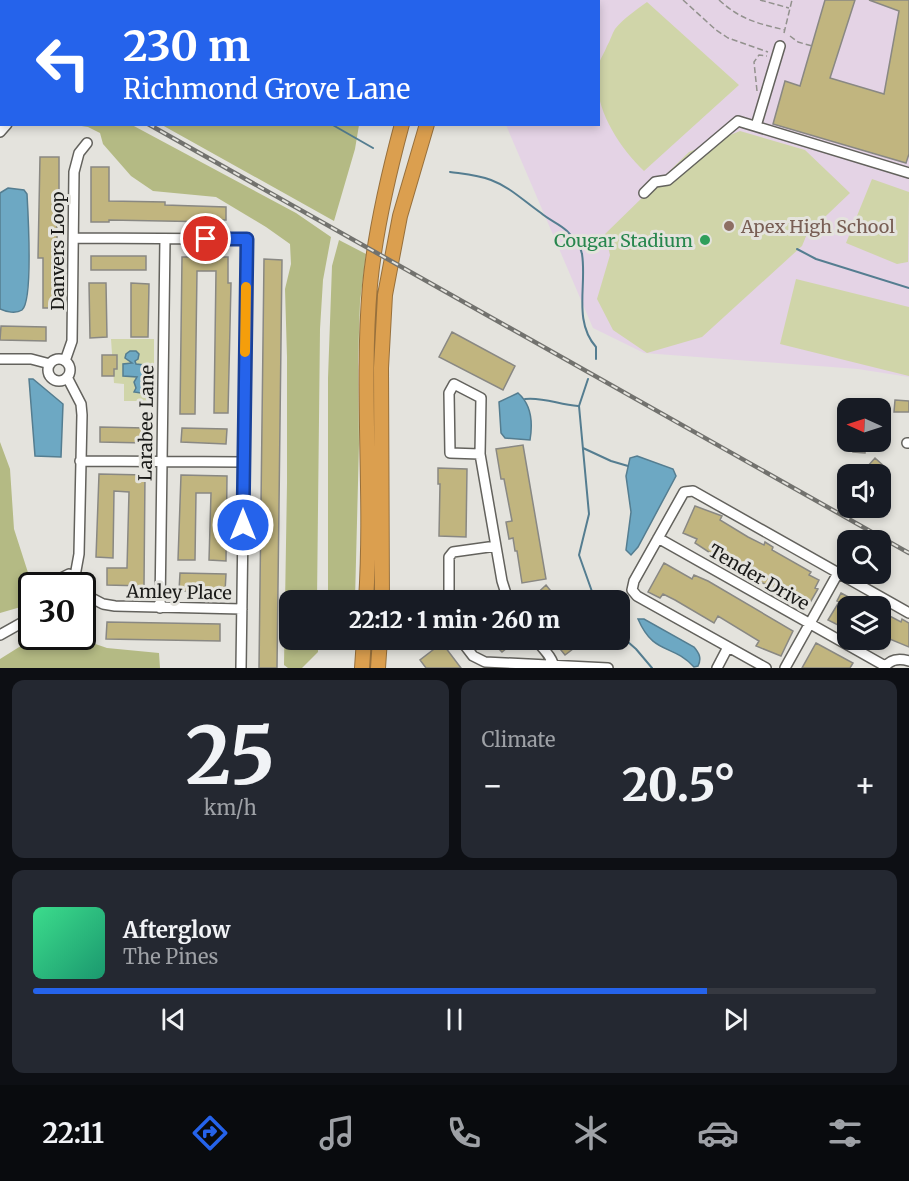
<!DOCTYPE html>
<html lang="en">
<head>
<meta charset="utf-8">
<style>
	:root { --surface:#171b24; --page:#242831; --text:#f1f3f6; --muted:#9ea1a6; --line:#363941; --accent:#2563eb }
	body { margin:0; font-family:Merriweather,serif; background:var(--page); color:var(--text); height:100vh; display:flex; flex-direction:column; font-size:22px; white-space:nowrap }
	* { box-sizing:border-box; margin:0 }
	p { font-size:20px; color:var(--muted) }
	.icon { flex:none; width:33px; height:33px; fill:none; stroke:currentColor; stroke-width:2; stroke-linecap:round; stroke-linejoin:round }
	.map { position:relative; height:668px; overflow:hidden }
	.details { display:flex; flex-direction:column; gap:12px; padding:12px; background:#0d0f14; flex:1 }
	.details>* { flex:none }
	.banner { position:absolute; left:0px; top:0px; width:600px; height:126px; box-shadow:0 3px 9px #0003; background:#2563eb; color:#fff; overflow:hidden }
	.needle { width:39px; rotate:273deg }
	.buttons { position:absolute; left:837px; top:398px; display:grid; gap:12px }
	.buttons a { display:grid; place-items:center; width:54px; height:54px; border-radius:12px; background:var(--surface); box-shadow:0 3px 9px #0003; font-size:30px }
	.speed { position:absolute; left:18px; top:572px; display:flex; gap:12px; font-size:30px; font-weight:700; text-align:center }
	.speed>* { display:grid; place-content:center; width:78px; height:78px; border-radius:50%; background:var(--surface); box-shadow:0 3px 9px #0003; line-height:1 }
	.speed .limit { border:3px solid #111; border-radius:9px; background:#fff; color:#111 }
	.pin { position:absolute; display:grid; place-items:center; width:51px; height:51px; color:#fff; margin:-26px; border:3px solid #fff; border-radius:50%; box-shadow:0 2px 6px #0007 }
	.me { position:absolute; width:66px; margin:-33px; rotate:0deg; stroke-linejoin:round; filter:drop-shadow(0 0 4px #0008) }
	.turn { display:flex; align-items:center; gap:21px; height:126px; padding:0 24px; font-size:27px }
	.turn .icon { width:78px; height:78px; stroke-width:2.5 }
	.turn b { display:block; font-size:42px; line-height:51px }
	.big { font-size:45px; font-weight:800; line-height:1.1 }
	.details .card { flex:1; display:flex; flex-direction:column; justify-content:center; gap:9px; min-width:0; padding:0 21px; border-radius:12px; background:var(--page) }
	.details .dial { align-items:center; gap:0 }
	.dial b { font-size:78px; line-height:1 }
	.song { display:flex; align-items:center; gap:18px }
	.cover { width:72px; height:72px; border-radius:9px; background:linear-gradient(135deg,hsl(150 70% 55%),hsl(160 70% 35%)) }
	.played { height:6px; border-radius:3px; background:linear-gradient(90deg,var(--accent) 80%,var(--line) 80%) }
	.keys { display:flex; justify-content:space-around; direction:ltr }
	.heat { display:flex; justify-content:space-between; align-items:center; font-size:33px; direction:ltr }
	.details .tiles { flex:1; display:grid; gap:12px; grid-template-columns:1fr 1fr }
	.card:last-child { grid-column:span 2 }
	.trip { position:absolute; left:279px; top:590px; width:351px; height:60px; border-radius:12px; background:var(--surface); box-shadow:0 3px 9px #0003; font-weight:800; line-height:60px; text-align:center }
	.tab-bar { display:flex; height:96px; justify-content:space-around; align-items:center; background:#090b0e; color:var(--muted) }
	.tab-bar .icon { width:42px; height:42px }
	.tab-bar .active { color:var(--accent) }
	.tab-bar b { font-size:27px; color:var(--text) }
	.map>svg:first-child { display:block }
</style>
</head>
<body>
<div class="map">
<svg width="909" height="668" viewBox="0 0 909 668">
	<rect width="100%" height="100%" fill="#e4e3dd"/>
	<path fill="#e4d3e5" d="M 534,0 L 909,0 L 909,377 L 858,369 L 644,353 L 593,328 L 506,125 L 598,124 L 598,2 L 533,1 Z"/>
	<path fill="#d0d5a9" d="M 647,2 L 739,85 L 644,171 C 618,146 589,102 599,63 C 601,57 605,52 607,46 C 610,41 612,34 615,29 C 624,18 636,10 647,2 Z
		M 740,131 L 805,150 L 850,193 L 807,234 L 802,246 L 702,337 L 647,353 L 613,330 L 597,299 L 610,255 L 605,234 L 689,152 Z
		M 872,179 L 909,192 L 908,262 L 897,264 L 846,243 Z
		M 796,279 L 909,307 L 909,376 L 780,344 Z
		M 111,339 L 154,339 L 154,391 L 150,391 L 150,401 L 124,401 L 124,384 L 114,383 Z"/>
	<path fill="#b4ba84" d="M 75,125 L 132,125 L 296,213 L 331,237 L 323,280 L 320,329 L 317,600 L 290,600 L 290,639 L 318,639 L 318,652 L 302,668 L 288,668 L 284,665 L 287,483 L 287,357 L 285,289 L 291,264 L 290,244 L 266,227 L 216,197 L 153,191 L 131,176 L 103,144 L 100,133 L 88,127 Z
		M 162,125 L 359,125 L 355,149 L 334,221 Z
		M 339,240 L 366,254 L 360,302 L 358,362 L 359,444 L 355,600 L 328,600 L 328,378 L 332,266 Z
		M 0,442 L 10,469 L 14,529 L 32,585 L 31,604 L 0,613 Z
		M 45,636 L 72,636 L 107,648 L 159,653 L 160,668 L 0,668 L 0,659 L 24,644 Z"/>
	<path fill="#6da8c3" stroke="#547d90" stroke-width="1.5" d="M 8,188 L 24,190 L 27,194 C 28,212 33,301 22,310 C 16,314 6,312 0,309 L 0,193 Z
		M 130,351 L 136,351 L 139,354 L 138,359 L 135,361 L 136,364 L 145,365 L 145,376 L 141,378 L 144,382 L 145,392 L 141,393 L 134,392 L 136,388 L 134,382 L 137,377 L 123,376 L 123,364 L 132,363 L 125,358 L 126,354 Z
		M 29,379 L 33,379 L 63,404 L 61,457 L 35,456 Z
		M 518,393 C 532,405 533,422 530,440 L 505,438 L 501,433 L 499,402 Z
		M 637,456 L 673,469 L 676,476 L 638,547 L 631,555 L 626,550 L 631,512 L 626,476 L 630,458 Z
		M 638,619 L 644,619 L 694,647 C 699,653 702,658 698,666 L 694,667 C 672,643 654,656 638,619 Z"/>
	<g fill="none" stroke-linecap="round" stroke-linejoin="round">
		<path stroke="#547d90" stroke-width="2" d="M 32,2 L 34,0
			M 1,36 L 2,36
			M 331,124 L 373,148
			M 450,172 C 464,174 478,175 491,180 C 510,187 525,202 541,213 C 549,220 560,224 567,231 C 573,237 581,246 582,254 C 587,285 573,321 596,347 L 596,359
			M 578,244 L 596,242 L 603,237
			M 797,249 L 816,259 L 909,288
			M 588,379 L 579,406 L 589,514 L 579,555 L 595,600
			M 525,399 C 545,397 559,405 578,406
			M 583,448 L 611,461 L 628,466
			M 620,635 L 636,649 L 652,668"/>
	</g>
	<path fill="#c1b57f" stroke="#898883" stroke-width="1.5" d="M 825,0 L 855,0 L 830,78 L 884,94 L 899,11 L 869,0 L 909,0 L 909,154 L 906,163 L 773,124 L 785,81 L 800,86 Z
		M 40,157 L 59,157 L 59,193 L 57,193 L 57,308 L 43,308 L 43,258 L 38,258 Z
		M 91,167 L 109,167 L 109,201 L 165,202 L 165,205 L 226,207 L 226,220 L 216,220 L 216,222 L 109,220 L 109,222 L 91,222 Z
		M 91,256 L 146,256 L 146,270 L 91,270 Z
		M 182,257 L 228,257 L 228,283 L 231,283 L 228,413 L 214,413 L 216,271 L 197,271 L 195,414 L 180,414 Z
		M 264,259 L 282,260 L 277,668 L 259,668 Z
		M 89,283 L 106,283 L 107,337 L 90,338 Z
		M 131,283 L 149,284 L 148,337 L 131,337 Z
		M 1,326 L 46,327 L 46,341 L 0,340 Z
		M 452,332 L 515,366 L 503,390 L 439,357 Z
		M 102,355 L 117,355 L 117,369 L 114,369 L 114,376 L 102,376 Z
		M 895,400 L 909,401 L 909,412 L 894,412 Z
		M 100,427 L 145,428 L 145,443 L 100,442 Z
		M 182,428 L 227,429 L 226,444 L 181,442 Z
		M 854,441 L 866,441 L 865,453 L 853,452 Z
		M 523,445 L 546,579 L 522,583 L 517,551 L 515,551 L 513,538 L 509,539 L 506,522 L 512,521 L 504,479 L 501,479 L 496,449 Z
		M 875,458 L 886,468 L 880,474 L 874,474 L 867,467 Z
		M 438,468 L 467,469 L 466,537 L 439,536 L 440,484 L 438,484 Z
		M 99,474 L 145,475 L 144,586 L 107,585 L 107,568 L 127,568 L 129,492 L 114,491 L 113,558 L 96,557 Z
		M 181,475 L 227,476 L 226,561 L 209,560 L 211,493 L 196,493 L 195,560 L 178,560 Z
		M 695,506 L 722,516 L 720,520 L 748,537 L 764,545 L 765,542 L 773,547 L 772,550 L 811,572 L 809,575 L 819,580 L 815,588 L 818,589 L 807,608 L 718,558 L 695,543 L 697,539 L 683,533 Z
		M 664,563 L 692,579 L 694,575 L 708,581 L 793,631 L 781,656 L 756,646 L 759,641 L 718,616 L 714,623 L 675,600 L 663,594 L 660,598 L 648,592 Z
		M 180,573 L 226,574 L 225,592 L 179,591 Z
		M 546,585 L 558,600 L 530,600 Z
		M 841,593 L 865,606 L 848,606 L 845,616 L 848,618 L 848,630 L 828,620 L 839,602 L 837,601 Z
		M 880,611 L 901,622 L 902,619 L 909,623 L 909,647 L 880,635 Z
		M 107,622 L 220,624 L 220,641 L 106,639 Z
		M 485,639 L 518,639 L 502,652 L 496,646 L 493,649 Z
		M 552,639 L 586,639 L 565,655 Z
		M 442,643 L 461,668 L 426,668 L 420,660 Z
		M 816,643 L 853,663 L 850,668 L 802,668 Z"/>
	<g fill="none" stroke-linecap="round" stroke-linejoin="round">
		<g stroke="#63625d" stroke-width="12">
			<path id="minor" d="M 358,0 L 361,2
				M 756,126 L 780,46
				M 0,132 L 7,124
				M 644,193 L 655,182 L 668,180 L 738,121 L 909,173
				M 74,238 L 247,239 L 241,668
				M 0,359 L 31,359 L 50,364
				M48 370a11 11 0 1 1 22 0a11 11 0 1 1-22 0Z
				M 65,361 L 72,341 L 74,172 L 79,153 L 87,143
				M 67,377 L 81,404 L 82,415 L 79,554 L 75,576
				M 907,443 L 909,443
				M 480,454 L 450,453 L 449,393 L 454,384 L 481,398 L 480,454 L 502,581 L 508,600
				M 80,461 L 243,462
				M 658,538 L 885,666
				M 59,585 L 63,577 L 69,574 L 78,578 L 80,585
				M 82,593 L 103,604 L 115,606 L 242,609
				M 449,600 L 449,557 L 453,552 L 496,546
				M 160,608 L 165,239
				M 0,635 L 32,617
				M 460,639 L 473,656 L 485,662 L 608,668
				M 535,639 C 542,648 553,657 554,668
				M 717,668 L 728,647
				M 766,668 L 637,596 L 632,590 L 634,581 L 684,492 L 693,491 L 909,613
				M 785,668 L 838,573
				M 884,668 C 890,659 899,658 909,661"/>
		</g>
		<g stroke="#97703c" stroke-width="16">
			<path id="highway" d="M 448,2 L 449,0
				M 477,2 L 478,0
				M 366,600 C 373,495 361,390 370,285 C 375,233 388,176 402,124
				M 382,600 L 381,368 L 385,295 L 400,216 L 427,124
				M 362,668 L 364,639
				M 378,668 L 380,639"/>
		</g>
		<path stroke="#92918d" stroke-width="1.5" stroke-dasharray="6 3" stroke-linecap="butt" d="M 683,0 L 716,30 L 728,38 L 768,52
			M 719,0 C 741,20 757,23 785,30
			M 760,0 L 789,8
			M 593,2 L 593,0
			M 784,33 L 792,0
			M 790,36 L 798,42 L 812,46
			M 757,91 L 754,62 L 759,55 L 767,56"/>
		<use href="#minor" stroke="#fff" stroke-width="9"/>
		<use href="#highway" stroke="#db9f4f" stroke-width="14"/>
		<g stroke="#72726e" stroke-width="4.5">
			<path id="rail" d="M 0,42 L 2,42
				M 148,124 L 909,553"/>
		</g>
		<use href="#rail" stroke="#e4e3dd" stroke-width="2" stroke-dasharray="7" stroke-linecap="butt"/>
	</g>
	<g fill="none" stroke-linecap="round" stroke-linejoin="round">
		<g stroke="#184099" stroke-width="15">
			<path id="route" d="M 206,239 L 247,239 L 243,525"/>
		</g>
		<use href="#route" stroke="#2563eb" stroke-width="10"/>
		<path stroke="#f59e0b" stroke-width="10" d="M 245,352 L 246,287"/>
	</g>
	<circle fill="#8d6e63" stroke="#e4e3dd" stroke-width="2" cx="729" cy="226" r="6"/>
	<circle fill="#2e9e5b" stroke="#e4e3dd" stroke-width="2" cx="705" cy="240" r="6"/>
	<g text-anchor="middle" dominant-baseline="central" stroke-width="6" stroke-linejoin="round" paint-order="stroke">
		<g font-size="18" fill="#785e54" stroke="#e4e3dd" text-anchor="start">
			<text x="741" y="226">Apex High School</text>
		</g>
		<g font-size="18" fill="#27864d" stroke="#e4e3dd" text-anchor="end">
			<text x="693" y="240">Cougar Stadium</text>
		</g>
		<g font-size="18" fill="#1a1a18" stroke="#e4e3dd">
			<text transform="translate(57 251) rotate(-90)">Danvers Loop</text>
			<text transform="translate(146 423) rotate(-89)">Larabee Lane</text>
			<text transform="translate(759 577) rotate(30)">Tender Drive</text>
			<text transform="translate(179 592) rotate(1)">Amley Place</text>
		</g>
	</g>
</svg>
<div class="buttons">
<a><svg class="needle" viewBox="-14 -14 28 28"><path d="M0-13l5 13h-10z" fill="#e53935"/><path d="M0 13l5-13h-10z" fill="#9ea1a6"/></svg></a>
<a><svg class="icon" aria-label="sound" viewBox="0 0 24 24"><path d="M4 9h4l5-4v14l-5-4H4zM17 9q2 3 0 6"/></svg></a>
<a><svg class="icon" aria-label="search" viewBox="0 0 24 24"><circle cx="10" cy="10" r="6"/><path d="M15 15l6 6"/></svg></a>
<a><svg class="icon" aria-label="layers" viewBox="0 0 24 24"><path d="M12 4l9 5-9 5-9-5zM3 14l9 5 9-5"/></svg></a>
</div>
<div class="speed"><div class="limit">30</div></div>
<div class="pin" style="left:206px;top:239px;background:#d93025"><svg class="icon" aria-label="arrive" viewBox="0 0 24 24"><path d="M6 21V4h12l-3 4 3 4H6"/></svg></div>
<svg class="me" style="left:243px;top:525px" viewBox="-20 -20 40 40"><circle r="17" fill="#2563eb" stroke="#fff" stroke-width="3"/><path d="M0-11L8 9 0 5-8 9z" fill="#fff"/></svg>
<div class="trip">22:12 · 1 min · 260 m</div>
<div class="banner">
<div class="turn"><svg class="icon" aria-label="left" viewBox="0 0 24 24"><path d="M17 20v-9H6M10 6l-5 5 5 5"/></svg><div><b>230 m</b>Richmond Grove Lane</div></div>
</div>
</div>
<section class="details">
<div class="tiles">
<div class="card dial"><b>25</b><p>km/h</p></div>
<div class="card"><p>Climate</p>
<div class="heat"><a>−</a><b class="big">20.5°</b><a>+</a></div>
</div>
<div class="card">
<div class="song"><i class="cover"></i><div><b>Afterglow</b><p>The Pines</p></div></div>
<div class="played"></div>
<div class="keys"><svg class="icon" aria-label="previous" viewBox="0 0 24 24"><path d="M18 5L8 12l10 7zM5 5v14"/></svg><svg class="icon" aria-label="pause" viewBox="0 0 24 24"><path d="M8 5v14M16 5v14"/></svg><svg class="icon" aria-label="next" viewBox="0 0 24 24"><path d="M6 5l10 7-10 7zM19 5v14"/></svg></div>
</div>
</div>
</section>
<nav class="tab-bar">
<b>22:11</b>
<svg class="icon active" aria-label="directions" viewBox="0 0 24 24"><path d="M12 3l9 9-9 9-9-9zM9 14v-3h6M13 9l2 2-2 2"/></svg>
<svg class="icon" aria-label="music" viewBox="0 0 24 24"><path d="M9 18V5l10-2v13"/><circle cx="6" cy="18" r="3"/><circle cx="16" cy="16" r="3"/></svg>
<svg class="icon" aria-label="phone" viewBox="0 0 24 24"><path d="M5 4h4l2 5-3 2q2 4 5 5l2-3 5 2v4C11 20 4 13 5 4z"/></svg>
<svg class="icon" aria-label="climate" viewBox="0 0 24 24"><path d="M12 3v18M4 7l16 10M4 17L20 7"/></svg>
<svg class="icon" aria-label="car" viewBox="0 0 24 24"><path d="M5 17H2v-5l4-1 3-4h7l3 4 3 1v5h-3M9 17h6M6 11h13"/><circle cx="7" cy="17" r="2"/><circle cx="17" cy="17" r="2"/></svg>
<svg class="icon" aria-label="filters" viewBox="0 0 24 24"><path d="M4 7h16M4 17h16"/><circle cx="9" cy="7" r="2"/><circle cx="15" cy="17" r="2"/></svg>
</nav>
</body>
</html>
